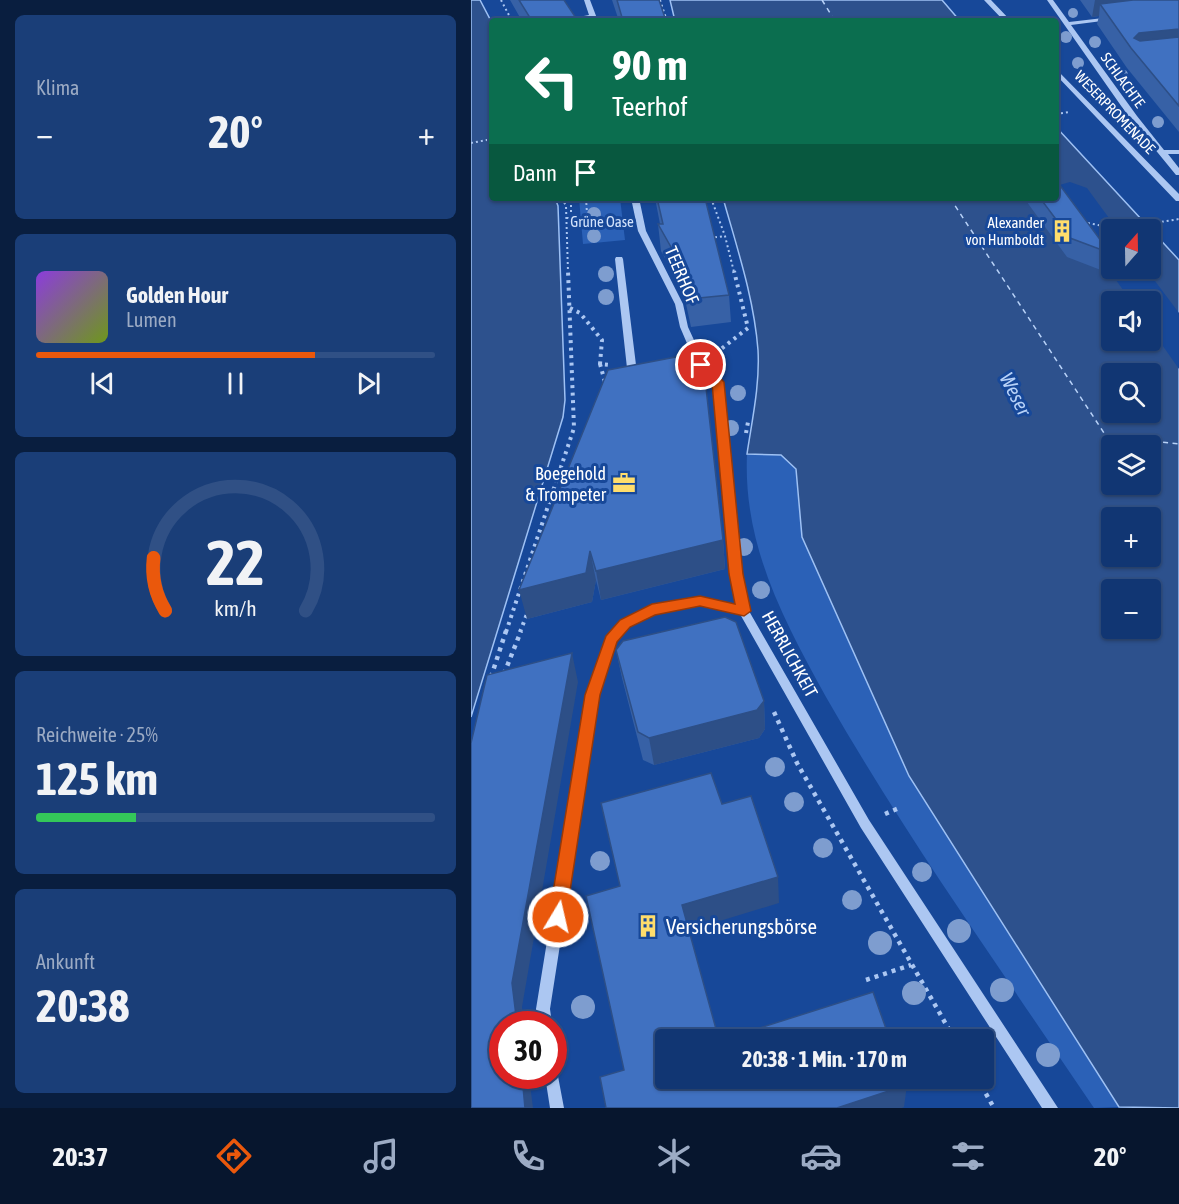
<!DOCTYPE html>
<html lang="de">
<head>
<meta charset="utf-8">
<style>
	:root { --surface:#113673; --page:#1a3e78; --text:#f1f3f6; --muted:#9cabc4; --line:#305085; --accent:#ea580c }
	body { margin:0; font-family:"Asap Condensed",sans-serif; background:var(--page); color:var(--text); height:100vh; display:flex; flex-direction:column; font-size:22px; white-space:nowrap }
	* { box-sizing:border-box; margin:0 }
	p { font-size:20px; color:var(--muted) }
	.icon { flex:none; width:33px; height:33px; fill:none; stroke:currentColor; stroke-width:2; stroke-linecap:round; stroke-linejoin:round }
	.map { position:relative; flex:1; overflow:hidden }
	.details { display:flex; flex-direction:column; gap:15px; padding:15px; background:#091e3f; width:471px }
	.details>* { flex:none }
	.top-card { position:absolute; left:18px; top:18px; width:570px; height:183px; border-radius:6px; box-shadow:0 2px 4px #0004,0 0 0 2px var(--line); background:#0b6e4f; color:#fff; overflow:hidden }
	.needle { width:39px; rotate:20deg }
	.fabs { position:absolute; left:630px; top:219px; display:grid; gap:12px }
	.fabs a { display:grid; place-items:center; width:60px; height:60px; border-radius:6px; background:var(--surface); box-shadow:0 2px 4px #0004,0 0 0 2px var(--line); font-size:30px }
	.speed { position:absolute; left:18px; top:1011px; display:flex; gap:12px; font-size:30px; font-weight:700; text-align:center }
	.speed>* { display:grid; place-content:center; width:78px; height:78px; border-radius:50%; background:var(--surface); box-shadow:0 2px 4px #0004,0 0 0 2px var(--line); line-height:1 }
	.speed .limit { border:9px solid #d22; background:#fff; color:#111 }
	.pin { position:absolute; display:grid; place-items:center; width:51px; height:51px; color:#fff; margin:-26px; border:3px solid #fff; border-radius:50%; box-shadow:0 2px 6px #0007 }
	.me { position:absolute; width:66px; margin:-33px; rotate:9deg; stroke-linejoin:round; filter:drop-shadow(0 0 4px #0008) }
	.turn { display:flex; align-items:center; gap:21px; height:126px; padding:0 24px; font-size:27px }
	.turn .icon { width:78px; height:78px; stroke-width:2.5 }
	.turn b { display:block; font-size:42px; line-height:51px }
	.then { display:flex; align-items:center; height:57px; padding:0 24px; background:#0003; gap:12px; font-size:22px }
	.big { font-size:45px; font-weight:700; line-height:1.1 }
	.details .widget { flex:1; display:flex; flex-direction:column; justify-content:center; gap:9px; min-width:0; padding:0 21px; border-radius:9px; background:var(--page) }
	.details .dial { align-items:center; gap:0 }
	.dial svg { height:156px; overflow:visible; fill:none; stroke:var(--line); stroke-width:7; stroke-linecap:round; text-anchor:middle }
	.dial text { fill:var(--text); stroke:none }
	.song { display:flex; align-items:center; gap:18px }
	.cover { width:72px; height:72px; border-radius:9px; background:linear-gradient(135deg,hsl(270 70% 55%),hsl(80 70% 35%)) }
	.played { height:6px; border-radius:3px; background:linear-gradient(90deg,var(--accent) 70%,var(--line) 70%) }
	.keys { display:flex; justify-content:space-around; direction:ltr }
	.heat { display:flex; justify-content:space-between; align-items:center; font-size:33px; direction:ltr }
	.charge { height:9px; border-radius:4px; background:linear-gradient(90deg,#34c759 25%,var(--line) 0) }
	.trip { position:absolute; left:184px; top:1029px; width:339px; height:60px; border-radius:6px; background:var(--surface); box-shadow:0 2px 4px #0004,0 0 0 2px var(--line); font-weight:700; line-height:60px; text-align:center }
	.dock { display:flex; height:96px; justify-content:space-around; align-items:center; background:#07162e; color:var(--muted) }
	.dock .icon { width:42px; height:42px }
	.dock .on { color:var(--accent) }
	.dock b { font-size:27px; color:var(--text) }
	main { display:flex; flex:1; min-height:0 }
	.map>svg:first-child { display:block }
</style>
</head>
<body>
<main>
<section class="details">
<div class="widget"><p>Klima</p>
<div class="heat"><a>−</a><b class="big">20°</b><a>+</a></div>
</div>
<div class="widget">
<div class="song"><i class="cover"></i><div><b>Golden Hour</b><p>Lumen</p></div></div>
<div class="played"></div>
<div class="keys"><svg class="icon" aria-label="previous" viewBox="0 0 24 24"><path d="M18 5L8 12l10 7zM5 5v14"/></svg><svg class="icon" aria-label="pause" viewBox="0 0 24 24"><path d="M8 5v14M16 5v14"/></svg><svg class="icon" aria-label="next" viewBox="0 0 24 24"><path d="M6 5l10 7-10 7zM19 5v14"/></svg></div>
</div>
<div class="widget dial"><svg viewBox="0 0 100 80">
<path d="M14 69A42 42 0 1 1 86 69"/>
<path d="M14 69A42 42 0 0 1 8 42" stroke="#ea580c"/>
<text x="50" y="56" font-size="32" font-weight="700">22</text>
<text x="50" y="72" font-size="11">km/h</text>
</svg></div>
<div class="widget"><p>Reichweite · 25%</p><b class="big">125 km</b><div class="charge"></div></div>
<div class="widget"><p>Ankunft</p><b class="big">20:38</b></div>
</section>
<div class="map">
<svg width="708" height="1108" viewBox="0 0 708 1108">
	<rect width="100%" height="100%" fill="#174899"/>
	<path fill="#2b61b7" d="M 108,198 L 149,198 L 154,240 L 112,244 Z
		M 276,454 L 310,455 L 325,469 L 331,537 L 438,776 L 648,1107 L 623,1108 C 572,1033 521,958 470,882 C 430,821 391,760 355,697 C 312,619 272,545 276,454 Z"/>
	<path fill="#2d518d" stroke="#9ec1f4" stroke-width="1.5" fill-rule="evenodd" d="M 0,0 L 9,0 L 21,23 L 21,198 L 84,198 L 87,206 L 94,400 L 92,417 L 0,717 Z
		M 199,0 L 471,0 L 489,21 L 204,21 Z
		M 585,127 L 708,260 L 708,1108 L 648,1107 L 438,776 L 331,537 L 325,469 L 310,455 L 276,454 C 281,420 289,385 287,350 C 283,298 266,248 252,198 L 585,198 ZM 640,230 L 680,230 L 680,268 L 640,268 ZM 640,302 L 680,302 L 680,340 L 640,340 ZM 640,374 L 680,374 L 680,412 L 640,412 ZM 640,446 L 680,446 L 680,484 L 640,484 ZM 640,518 L 680,518 L 680,556 L 640,556 ZM 640,590 L 680,590 L 680,628 L 640,628 Z"/>
	<path fill="#174899" d="M 599,182 L 616,188 L 646,229 L 640,230 L 640,249 L 636,250 L 640,257 L 640,268 L 675,269 L 708,313 L 708,369 L 680,329 L 680,302 L 660,301 L 627,255 L 585,186 Z"/>
	<g fill="none" stroke-linecap="round" stroke-linejoin="round">
		<path stroke="#b8d2f8" stroke-width="1.5" stroke-dasharray="5 4.5" stroke-linecap="butt" d="M 351,0 L 364,21
			M 479,198 L 635,436 L 708,444"/>
		<path stroke="#acc7f2" stroke-width="2" stroke-dasharray="2 3" stroke-linecap="butt" d="M 30,0 L 41,21
			M 189,0 L 196,21
			M 585,114 L 599,112
			M 0,143 L 21,139
			M 91,198 L 95,206 L 97,272
			M 115,198 L 117,229
			M 240,198 L 254,236 L 263,272
			M 96,218 L 100,218 L 100,201 L 106,201 L 105,198
			M 612,222 L 647,229 L 708,219
			M 239,238 L 254,236"/>
		<path stroke="#acc7f2" stroke-width="4" stroke-dasharray="3 4.5" stroke-linecap="butt" d="M 99,308 L 109,313 L 131,340 L 129,364 L 141,365
			M 245,353 L 277,328 L 263,271
			M 129,364 L 134,382
			M 275,433 L 277,422
			M 35,632 L 103,428 L 97,271
			M 49,632 L 56,614"/>
		<path stroke="#acc7f2" stroke-width="4.5" stroke-dasharray="4 5" stroke-linecap="butt" d="M 33,674 L 50,631
			M 20,677 L 35,631
			M 303,712 L 326,763 L 484,1040
			M 414,814 L 428,808 L 429,810
			M 395,980 L 440,965
			M 506,1078 L 523,1108"/>
		<path fill="#acc7f2" fill-rule="evenodd" d="M 113,0 L 119,0 L 127,21 L 121,21 L 120,18 L 87,21 L 118,15 Z
			M 513,0 L 520,0 L 540,21 L 533,21 Z
			M 576,0 L 582,0 L 598,22 L 641,17 L 641,19 L 639,20 L 600,25 L 666,116 L 693,150 L 708,150 L 708,154 L 697,154 L 708,168 L 708,175 L 705,175 L 660,120 Z
			M 585,69 L 708,194 L 708,201 L 705,201 L 585,75 Z
			M 160,198 L 168,198 L 175,231 L 212,304 L 217,327 L 234,364 L 252,382 L 270,574 L 278,611 L 398,820 L 587,1108 L 571,1108 L 390,828 L 269,614 L 229,605 L 183,614 L 158,627 L 145,642 L 128,695 L 79,1009 L 81,1024 L 67,1024 L 65,1009 L 116,695 L 134,640 L 150,621 L 181,606 L 229,597 L 266,605 L 260,574 L 242,383 L 228,368 L 221,368 L 216,365 L 218,363 L 224,362 L 209,327 L 204,304 L 167,231 Z
			M 145,257 L 151,257 L 152,259 L 165,365 L 175,366 L 177,368 L 175,370 C 170,371 160,373 156,368 L 144,259 Z
			M 82,1069 L 86,1071 L 93,1108 L 79,1108 L 74,1076 L 82,1076 Z"/>
	</g>
	<g fill="#7e9dcf">
		<circle cx="602" cy="13" r="5"/>
		<circle cx="595" cy="37" r="6"/>
		<circle cx="624" cy="42" r="6"/>
		<circle cx="607" cy="63" r="6"/>
		<circle cx="651" cy="75" r="6"/>
		<circle cx="664" cy="96" r="6"/>
		<circle cx="687" cy="122" r="6"/>
		<circle cx="123" cy="214" r="7"/>
		<circle cx="123" cy="236" r="7"/>
		<circle cx="135" cy="274" r="8"/>
		<circle cx="135" cy="297" r="8"/>
		<circle cx="267" cy="393" r="8"/>
		<circle cx="260" cy="428" r="8"/>
		<circle cx="273" cy="547" r="9"/>
		<circle cx="290" cy="590" r="9"/>
		<circle cx="304" cy="767" r="10"/>
		<circle cx="323" cy="802" r="10"/>
		<circle cx="352" cy="848" r="10"/>
		<circle cx="129" cy="861" r="10"/>
		<circle cx="451" cy="872" r="10"/>
		<circle cx="381" cy="900" r="10"/>
		<circle cx="488" cy="931" r="12"/>
		<circle cx="409" cy="943" r="12"/>
		<circle cx="531" cy="990" r="12"/>
		<circle cx="443" cy="993" r="12"/>
		<circle cx="112" cy="1007" r="12"/>
		<circle cx="577" cy="1055" r="12"/>
	</g>
	<path fill="#3761a6" d="M 39,0 L 91,0 L 107,21 L 51,21 Z
		M 141,0 L 188,0 L 195,21 L 148,21 Z
		M 609,0 L 708,0 L 708,132 L 656,68 L 626,24 L 628,16 L 621,17 Z
		M 184,198 L 234,198 L 258,295 L 260,322 L 220,327 L 212,290 L 190,251 L 187,224 L 189,224 Z
		M 553,198 L 585,198 L 639,253 L 635,272 L 596,257 Z
		M 137,370 L 252,540 L 254,569 L 130,600 L 125,580 L 121,602 L 56,619 Z
		M 145,650 L 293,701 L 294,729 L 288,738 L 183,765 L 172,760 L 151,678 Z"/>
	<path fill="#2d4f87" d="M 624,0 L 708,0 L 629,4 L 628,16 L 621,17 Z
		M 708,29 L 708,48 L 664,53 L 663,38 L 668,33 Z
		M 252,540 L 254,569 L 130,600 L 125,571 Z
		M 119,551 L 125,580 L 121,602 L 56,619 L 48,590 Z
		M 101,653 L 107,682 L 51,1007 L 53,1024 L 46,1024 L 41,983 Z
		M 293,701 L 294,729 L 288,738 L 183,765 L 178,738 Z
		M 307,877 L 308,903 L 216,931 L 211,905 Z
		M 51,1076 L 58,1076 L 62,1108 L 54,1108 Z
		M 436,1085 L 433,1107 L 431,1108 L 366,1108 Z"/>
	<path fill="#4071c1" stroke="#2d4f87" stroke-width="1.5" d="M 48,0 L 93,0 L 107,21 L 61,21 Z
		M 146,0 L 188,0 L 195,21 L 152,21 Z
		M 662,0 L 708,0 L 708,29 L 668,33 L 663,38 L 669,41 L 708,37 L 708,106 L 660,48 L 629,4 Z
		M 585,180 L 639,253 L 599,238 L 569,198 L 585,198 Z
		M 186,198 L 234,198 L 258,295 L 218,299 L 209,263 L 187,224 L 192,224 Z
		M 231,352 L 252,540 L 125,571 L 119,551 L 115,573 L 48,590 L 137,370 Z
		M 254,617 L 265,622 L 293,701 L 286,710 L 178,738 L 167,732 L 145,650 L 152,641 Z
		M 101,653 L 41,983 L 46,1024 L 32,1024 L 32,1076 L 51,1076 L 54,1108 L 0,1108 L 0,743 L 16,675 Z
		M 240,773 L 251,804 L 280,796 L 307,877 L 211,905 L 248,1040 L 195,1040 L 195,1078 L 434,1078 L 436,1085 L 366,1108 L 135,1108 L 129,1077 L 153,1070 L 115,896 L 149,886 L 130,803 Z
		M 402,992 L 419,1040 L 251,1040 Z"/>
	<path fill="#ea580c" stroke="#983908" stroke-width="1.5" d="M 230,361 L 234,362 L 253,382 L 272,574 L 280,611 L 273,616 L 229,606 L 184,615 L 159,627 L 146,642 L 129,695 L 95,917 L 93,923 L 87,925 L 81,923 L 78,917 L 114,695 L 135,636 L 149,620 L 181,604 L 229,596 L 264,604 L 258,574 L 241,383 L 224,365 Z"/>
	<defs>
		<g id="building-bare" transform="scale(1.8)"><path d="M-4-6H4V6H1V3H-1V6H-4ZM-2.5-4.3h1.7v1.8h-1.7ZM.8-4.3h1.7v1.8H.8ZM-2.5-1h1.7V.8h-1.7ZM.8-1h1.7V.8H.8Z" fill="#ffdd6c" stroke="#174899" stroke-width="2.5" paint-order="stroke"/></g>
		<g id="office-bare" transform="scale(1.8)"><path d="M-6-3h4V-5.5h4V-3h4V5H-6ZM-1-4.5V-3h2v-1.5ZM-6 0V1H6V0Z" fill="#ffdd6c" stroke="#174899" stroke-width="2.5" paint-order="stroke"/></g>
	</defs>
	<g fill-rule="evenodd">
		<use href="#building-bare" x="591" y="231"/>
		<use href="#office-bare" x="153" y="483"/>
		<use href="#building-bare" x="177" y="926"/>
	</g>
	<g text-anchor="middle" dominant-baseline="central" stroke-width="6" stroke-linejoin="round" paint-order="stroke">
		<g font-size="15" fill="#fff" stroke="#174899">
			<text transform="translate(652 80) rotate(54)">SCHLACHTE</text>
			<text transform="translate(644 112) rotate(46)">WESERPROMENADE</text>
		</g>
		<g font-size="15" fill="#d3e3fc" stroke="#174899">
			<text x="131" y="221">Grüne Oase</text>
		</g>
		<g font-size="15" fill="#fff" stroke="#174899" text-anchor="end">
			<text x="573" y="222">Alexander<tspan x="573" dy="17">von Humboldt</tspan></text>
		</g>
		<g font-size="18" fill="#fff" stroke="#174899">
			<text transform="translate(211 275) rotate(67)">TEERHOF</text>
			<text transform="translate(319 654) rotate(61)">HERRLICHKEIT</text>
		</g>
		<g font-size="18" fill="#fff" stroke="#174899" text-anchor="end">
			<text x="135" y="473">Boegehold<tspan x="135" dy="21">&amp; Trompeter</tspan></text>
		</g>
		<g font-size="20" font-style="italic" fill="#b8d2f8" stroke="#174899">
			<text transform="translate(545 394) rotate(63)">Weser</text>
		</g>
		<g font-size="21" fill="#fff" stroke="#174899" text-anchor="start">
			<text x="195" y="926">Versicherungsbörse</text>
		</g>
	</g>
</svg>
<div class="fabs">
<a><svg class="needle" viewBox="-14 -14 28 28"><path d="M0-13l5 13h-10z" fill="#e53935"/><path d="M0 13l5-13h-10z" fill="#9cabc4"/></svg></a>
<a><svg class="icon" aria-label="sound" viewBox="0 0 24 24"><path d="M4 9h4l5-4v14l-5-4H4zM17 9q2 3 0 6"/></svg></a>
<a><svg class="icon" aria-label="search" viewBox="0 0 24 24"><circle cx="10" cy="10" r="6"/><path d="M15 15l6 6"/></svg></a>
<a><svg class="icon" aria-label="layers" viewBox="0 0 24 24"><path d="M12 4l9 5-9 5-9-5zM3 14l9 5 9-5"/></svg></a>
<a>+</a>
<a>−</a>
</div>
<div class="speed"><div class="limit">30</div></div>
<div class="pin" style="left:230px;top:365px;background:#d93025"><svg class="icon" aria-label="arrive" viewBox="0 0 24 24"><path d="M6 21V4h12l-3 4 3 4H6"/></svg></div>
<svg class="me" style="left:87px;top:917px" viewBox="-20 -20 40 40"><circle r="17" fill="#ea580c" stroke="#fff" stroke-width="3"/><path d="M0-11L8 9 0 5-8 9z" fill="#fff"/></svg>
<div class="trip">20:38 · 1 Min. · 170 m</div>
<div class="top-card">
<div class="turn"><svg class="icon" aria-label="left" viewBox="0 0 24 24"><path d="M17 20v-9H6M10 6l-5 5 5 5"/></svg><div><b>90 m</b>Teerhof</div></div>
<div class="then">Dann<svg class="icon" aria-label="arrive" viewBox="0 0 24 24"><path d="M6 21V4h12l-3 4 3 4H6"/></svg></div>
</div>
</div>
</main>
<nav class="dock">
<b>20:37</b>
<svg class="icon on" aria-label="directions" viewBox="0 0 24 24"><path d="M12 3l9 9-9 9-9-9zM9 14v-3h6M13 9l2 2-2 2"/></svg>
<svg class="icon" aria-label="music" viewBox="0 0 24 24"><path d="M9 18V5l10-2v13"/><circle cx="6" cy="18" r="3"/><circle cx="16" cy="16" r="3"/></svg>
<svg class="icon" aria-label="phone" viewBox="0 0 24 24"><path d="M5 4h4l2 5-3 2q2 4 5 5l2-3 5 2v4C11 20 4 13 5 4z"/></svg>
<svg class="icon" aria-label="climate" viewBox="0 0 24 24"><path d="M12 3v18M4 7l16 10M4 17L20 7"/></svg>
<svg class="icon" aria-label="car" viewBox="0 0 24 24"><path d="M5 17H2v-5l4-1 3-4h7l3 4 3 1v5h-3M9 17h6M6 11h13"/><circle cx="7" cy="17" r="2"/><circle cx="17" cy="17" r="2"/></svg>
<svg class="icon" aria-label="filters" viewBox="0 0 24 24"><path d="M4 7h16M4 17h16"/><circle cx="9" cy="7" r="2"/><circle cx="15" cy="17" r="2"/></svg>
<b>20°</b>
</nav>
</body>
</html>
